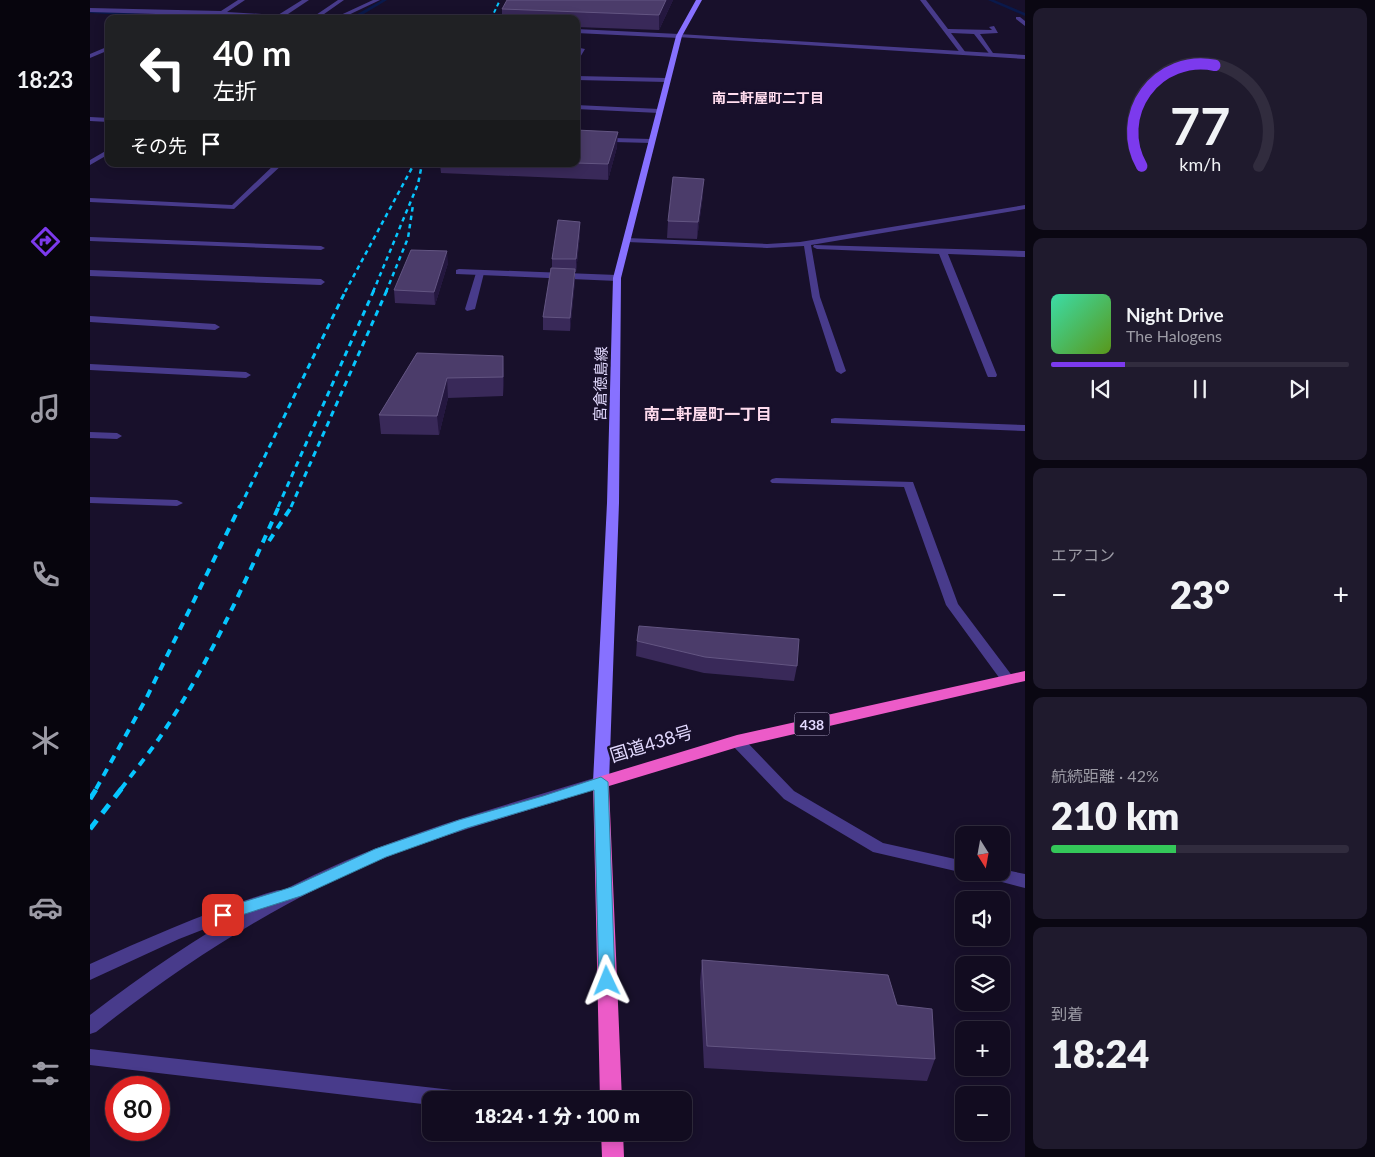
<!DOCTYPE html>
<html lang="ja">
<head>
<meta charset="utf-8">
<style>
	:root { --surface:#120c20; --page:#1f1a2d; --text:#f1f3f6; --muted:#9c9ba5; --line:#312c3e; --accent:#7c3aed }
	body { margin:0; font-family:Lato,"Noto Sans JP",sans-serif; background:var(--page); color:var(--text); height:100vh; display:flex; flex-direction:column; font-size:19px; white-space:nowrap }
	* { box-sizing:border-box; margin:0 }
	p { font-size:16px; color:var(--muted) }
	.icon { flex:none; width:28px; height:28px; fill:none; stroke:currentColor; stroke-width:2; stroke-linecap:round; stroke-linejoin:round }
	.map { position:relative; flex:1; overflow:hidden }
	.sheet { display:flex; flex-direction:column; gap:8px; padding:8px; background:#0a0712; width:350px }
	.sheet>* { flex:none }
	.guide { position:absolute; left:15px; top:15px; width:475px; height:152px; border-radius:10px; box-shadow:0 2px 12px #0003,0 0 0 1px var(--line); background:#202124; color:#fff; overflow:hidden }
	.needle { width:32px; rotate:169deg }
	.controls { position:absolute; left:865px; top:826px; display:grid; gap:10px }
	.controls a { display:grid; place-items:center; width:55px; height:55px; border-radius:10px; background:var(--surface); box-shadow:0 2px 12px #0003,0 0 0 1px var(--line); font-size:25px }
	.speed { position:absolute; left:15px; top:1076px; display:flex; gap:10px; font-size:25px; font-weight:700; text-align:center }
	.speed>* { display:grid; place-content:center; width:65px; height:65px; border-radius:50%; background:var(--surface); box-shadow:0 2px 12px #0003,0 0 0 1px var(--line); line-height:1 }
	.speed .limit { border:8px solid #d22; background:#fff; color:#111 }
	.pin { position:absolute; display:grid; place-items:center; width:42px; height:42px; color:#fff; margin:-21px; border-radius:10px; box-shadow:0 2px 8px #0006 }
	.me { position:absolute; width:55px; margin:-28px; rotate:358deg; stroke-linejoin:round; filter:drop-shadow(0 0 4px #0008) }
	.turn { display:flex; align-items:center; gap:18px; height:105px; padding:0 25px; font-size:22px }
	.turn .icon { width:65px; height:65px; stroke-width:2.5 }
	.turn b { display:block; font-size:35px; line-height:42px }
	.then { display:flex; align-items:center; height:48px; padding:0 25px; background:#0003; gap:10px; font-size:19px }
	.big { font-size:38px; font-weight:800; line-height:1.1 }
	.sheet .tile { flex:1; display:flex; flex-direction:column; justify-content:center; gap:8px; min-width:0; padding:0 18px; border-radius:10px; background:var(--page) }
	.sheet .dial { align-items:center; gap:0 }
	.dial svg { height:130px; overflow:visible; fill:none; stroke:var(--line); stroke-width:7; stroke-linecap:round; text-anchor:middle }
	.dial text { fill:var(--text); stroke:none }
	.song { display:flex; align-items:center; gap:15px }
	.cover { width:60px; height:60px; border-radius:8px; background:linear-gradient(135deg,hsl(160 70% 55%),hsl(90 70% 35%)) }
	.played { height:5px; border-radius:2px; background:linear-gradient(90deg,var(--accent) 25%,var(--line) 25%) }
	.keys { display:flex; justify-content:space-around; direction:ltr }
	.heat { display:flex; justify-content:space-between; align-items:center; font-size:28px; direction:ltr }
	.charge { height:8px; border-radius:4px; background:linear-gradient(90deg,#34c759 42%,var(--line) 0) }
	.trip { position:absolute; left:332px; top:1091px; width:270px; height:50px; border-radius:10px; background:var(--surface); box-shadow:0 2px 12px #0003,0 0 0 1px var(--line); font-weight:800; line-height:50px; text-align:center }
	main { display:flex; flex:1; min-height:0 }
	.tabs { display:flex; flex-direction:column; width:90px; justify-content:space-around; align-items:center; background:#07050d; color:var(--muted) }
	.tabs .icon { width:35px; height:35px }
	.tabs .selected { color:var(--accent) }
	.tabs b { font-size:22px; color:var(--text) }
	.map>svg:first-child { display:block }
</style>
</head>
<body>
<main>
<nav class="tabs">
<b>18:23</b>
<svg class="icon selected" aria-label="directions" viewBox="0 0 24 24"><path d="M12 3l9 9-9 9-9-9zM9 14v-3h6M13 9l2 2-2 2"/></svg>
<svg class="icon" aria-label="music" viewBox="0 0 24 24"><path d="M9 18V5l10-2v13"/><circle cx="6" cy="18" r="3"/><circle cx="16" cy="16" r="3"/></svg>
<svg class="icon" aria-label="phone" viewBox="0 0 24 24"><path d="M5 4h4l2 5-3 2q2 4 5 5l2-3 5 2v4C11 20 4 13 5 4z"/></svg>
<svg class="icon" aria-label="climate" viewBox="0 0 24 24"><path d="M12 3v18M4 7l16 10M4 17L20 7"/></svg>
<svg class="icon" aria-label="car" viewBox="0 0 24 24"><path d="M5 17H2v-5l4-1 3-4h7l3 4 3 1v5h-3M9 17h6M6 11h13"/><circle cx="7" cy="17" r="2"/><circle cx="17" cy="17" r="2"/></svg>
<svg class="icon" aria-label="filters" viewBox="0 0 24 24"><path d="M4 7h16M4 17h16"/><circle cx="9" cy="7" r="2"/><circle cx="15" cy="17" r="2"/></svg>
</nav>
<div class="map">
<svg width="935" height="1157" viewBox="0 0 935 1157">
	<rect width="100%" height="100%" fill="#18102b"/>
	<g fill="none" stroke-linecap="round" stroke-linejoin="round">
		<path fill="#0a194b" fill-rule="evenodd" d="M 292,0 L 297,0 L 267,18 L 242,19 L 264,16 Z
			M 898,0 L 904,0 L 935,13 L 935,16 Z
			M 0,11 L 138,18 L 140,19 L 108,19 L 0,13 Z"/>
		<path fill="#483b8b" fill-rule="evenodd" d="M 148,0 L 155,0 L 137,12 L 188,15 L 212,0 L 219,0 L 195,16 L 220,19 L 248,0 L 254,0 L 227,19 L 0,12 L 0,8 L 131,11 Z
			M 283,0 L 290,0 L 250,19 L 242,19 Z
			M 830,0 L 836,0 L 858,29 L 902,30 L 899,27 L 904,26 L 908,33 L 890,34 L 905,56 L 901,56 L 884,34 L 861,33 L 876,53 L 871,54 Z
			M 926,17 L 930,17 L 935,21 L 935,26 L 926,19 Z
			M 486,29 L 589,34 L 592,36 L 589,38 L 486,33 Z
			M 19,46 L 19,50 L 0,58 L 0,54 Z
			M 490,48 L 495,49 L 486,64 L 486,55 Z
			M 486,76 L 577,78 L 580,80 L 577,82 L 486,80 Z
			M 486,105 L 569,109 L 572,111 L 569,113 L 486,109 Z
			M 0,117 L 19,118 L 19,122 L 0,121 Z
			M 486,137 L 561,139 L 564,141 L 561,143 L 486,141 Z
			M 19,149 L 19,154 L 0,165 L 0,160 Z
			M 185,164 L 193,164 L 144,209 L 0,202 L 0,198 L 142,205 Z
			M 935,205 L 935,209 L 721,245 L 730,297 L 756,371 L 751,374 L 746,371 L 722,297 L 714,246 L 677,248 L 537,242 L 533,240 L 537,238 L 677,244 L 710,242 Z
			M 0,237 L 231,246 L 235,248 L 231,250 L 0,241 Z
			M 724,245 L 935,251 L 935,257 L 858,254 L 907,375 L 906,377 L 898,377 L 897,375 L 849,254 L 727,249 L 723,247 Z
			M 0,270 L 231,279 L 235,282 L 231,285 L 0,276 Z
			M 390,270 L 394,273 L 385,309 L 377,311 L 375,309 L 386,273 Z
			M 0,316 L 125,324 L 130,327 L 125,330 L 0,322 Z
			M 0,364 L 156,372 L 161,375 L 156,378 L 0,370 Z
			M 745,418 L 935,425 L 935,431 L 741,423 L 741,419 Z
			M 0,432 L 27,433 L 32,436 L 27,439 L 0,438 Z
			M 686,478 L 823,482 L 868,604 L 923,677 L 925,680 L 923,683 L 913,683 L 856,605 L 814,487 L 682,483 L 680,481 L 682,479 Z
			M 0,497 L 87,500 L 93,503 L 87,506 L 0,503 Z
			M 647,736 L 652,737 L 704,791 L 793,843 L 874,861 L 874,872 L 877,872 L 874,873 L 783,852 L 694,799 L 642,745 L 640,741 L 642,737 Z
			M 911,869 L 935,874 L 935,888 L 897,878 L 891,877 L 889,872 L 911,872 Z
			M 188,890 L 194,892 L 196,897 L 194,902 L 153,914 L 89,939 L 0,980 L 0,964 C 62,936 123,909 188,890 Z
			M 0,1049 L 371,1091 L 378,1094 L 381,1100 L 341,1100 L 341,1105 L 0,1065 Z"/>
		<path fill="#483b8b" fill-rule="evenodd" d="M 589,34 L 935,55 L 935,59 L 587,37 Z
			M 369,269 L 527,275 L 531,278 L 527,281 L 366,274 L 366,270 Z
			M 511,776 L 516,778 L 519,782 L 516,786 C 443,810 368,829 297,857 C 191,900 96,961 6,1032 L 0,1034 L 0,1015 C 88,947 183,888 287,848 C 360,820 436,799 511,776 Z"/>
		<path fill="#8771ff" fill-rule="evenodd" d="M 606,0 L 612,0 L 592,36 L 531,278 L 529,503 L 519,782 L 516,786 L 511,788 L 506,786 L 503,782 L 517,503 L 523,278 L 586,36 Z"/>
		<path fill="#ec5bc8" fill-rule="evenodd" d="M 935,671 L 935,681 L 648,747 L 519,786 L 532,1100 L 510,1100 L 503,782 L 505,778 L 647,735 Z
			M 511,1132 L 533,1132 L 534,1157 L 512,1157 Z"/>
		<path stroke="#06c6ff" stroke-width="2" stroke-dasharray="4 3" stroke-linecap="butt" d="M 401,19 L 410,0"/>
		<path stroke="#06c6ff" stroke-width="2.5" stroke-dasharray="4.5 4" stroke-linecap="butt" d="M 255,292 L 324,164
			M 283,292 L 328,184 L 332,164
			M 296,292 L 318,238 L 323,205"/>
		<path stroke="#06c6ff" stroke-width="3" stroke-dasharray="6 5" stroke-linecap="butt" d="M 150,507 L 256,290
			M 188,507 L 284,290
			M 201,507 L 297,290"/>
		<path stroke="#06c6ff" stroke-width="4" stroke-dasharray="8 7" stroke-linecap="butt" d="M 179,541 L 202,506
			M 6,789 L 56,699 L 150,506
			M 31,789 C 43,773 56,757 68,740 C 117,668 154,585 189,506"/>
		<path stroke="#06c6ff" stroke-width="5" stroke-dasharray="11 9" stroke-linecap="butt" d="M 0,799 L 7,788
			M 0,829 L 32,788"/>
	</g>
	<path fill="#392959" d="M 583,0 L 569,30 L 486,27 L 486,19 L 412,19 L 412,9 Z
		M 486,130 L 527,147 L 518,180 L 351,173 L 350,164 L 486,164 Z
		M 613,195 L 607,239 L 577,238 L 578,221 Z
		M 490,234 L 486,272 L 485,272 L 485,281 L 480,331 L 453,330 L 453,317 L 462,268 L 462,259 Z
		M 358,263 L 345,305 L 305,303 L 304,290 Z
		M 327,353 L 414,375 L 413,396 L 358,398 L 349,435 L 291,434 L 289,415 Z
		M 547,641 L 707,666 L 704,681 L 614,673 L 546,656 Z
		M 612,960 L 807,1005 L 845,1059 L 837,1081 L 614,1068 L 610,982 Z"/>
	<path fill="#24173f" d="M 576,0 L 583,0 L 569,30 L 569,15 Z
		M 528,132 L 527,147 L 518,180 L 518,164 Z
		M 614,179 L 613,195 L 607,239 L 608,222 Z
		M 490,222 L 490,234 L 486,272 L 486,259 Z
		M 357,251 L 358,263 L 345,305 L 344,292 Z
		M 485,269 L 485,281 L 480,331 L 480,318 Z
		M 413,356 L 414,375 L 413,396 Z
		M 357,378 L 358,398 L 349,435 L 347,416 Z"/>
	<path fill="#4b3c6a" stroke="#635582" d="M 417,0 L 576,0 L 569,15 L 412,9 Z
		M 486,130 L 528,132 L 518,164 L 486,163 Z
		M 583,177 L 614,179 L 608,222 L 578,221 Z
		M 468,220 L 490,222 L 486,259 L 462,259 Z
		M 321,250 L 357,251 L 344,292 L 304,290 Z
		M 461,268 L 485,269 L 480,318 L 453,317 Z
		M 327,353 L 413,356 L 413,377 L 357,378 L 347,416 L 289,415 Z
		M 549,626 L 709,639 L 707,666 L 615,657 L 547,641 Z
		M 612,960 L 798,975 L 807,1005 L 842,1009 L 845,1059 L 617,1046 Z"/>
	<path fill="#4fc3f7" stroke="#337fa1" d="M 511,777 L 518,782 L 525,981 L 523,986 L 517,988 L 512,986 L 509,981 L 504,790 L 377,828 L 296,857 L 211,896 L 133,921 L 127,919 L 125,915 L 127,910 L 202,887 L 285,849 L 369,820 L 453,796 Z"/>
	<g text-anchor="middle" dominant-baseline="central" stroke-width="5" stroke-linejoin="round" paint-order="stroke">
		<g font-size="14" font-weight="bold" fill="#ffdcee" stroke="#18102b">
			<text x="678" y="97">南二軒屋町二丁目</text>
		</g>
		<rect fill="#18102b" stroke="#a69dbf" stroke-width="1" x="704.5" y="712.5" width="35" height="23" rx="4"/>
		<g font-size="14" font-weight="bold" fill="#e3daff">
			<text x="722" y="724">438</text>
		</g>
		<g font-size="15" fill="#e3daff" stroke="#18102b">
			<text transform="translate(510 384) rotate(-89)">宮倉徳島線</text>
		</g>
		<g font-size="16" font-weight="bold" fill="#ffdcee" stroke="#18102b">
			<text x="618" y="413">南二軒屋町一丁目</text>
		</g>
		<g font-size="18" fill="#e3daff" stroke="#18102b">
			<text transform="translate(561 743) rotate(-17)">国道438号</text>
		</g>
	</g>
</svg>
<div class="controls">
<a><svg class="needle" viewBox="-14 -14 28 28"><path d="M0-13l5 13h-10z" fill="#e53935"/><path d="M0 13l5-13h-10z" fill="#9c9ba5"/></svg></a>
<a><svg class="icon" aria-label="sound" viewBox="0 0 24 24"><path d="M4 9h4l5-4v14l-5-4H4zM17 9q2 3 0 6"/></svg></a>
<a><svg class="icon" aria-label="layers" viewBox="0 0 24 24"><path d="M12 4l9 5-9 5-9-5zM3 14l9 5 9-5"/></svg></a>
<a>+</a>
<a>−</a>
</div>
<div class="speed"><div class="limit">80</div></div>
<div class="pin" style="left:133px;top:915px;background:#d93025"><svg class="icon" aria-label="arrive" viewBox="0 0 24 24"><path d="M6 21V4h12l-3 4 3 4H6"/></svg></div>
<svg class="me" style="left:517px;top:981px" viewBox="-20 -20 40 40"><path d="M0-17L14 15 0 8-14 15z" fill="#4fc3f7" stroke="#fff" stroke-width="4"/></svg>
<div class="trip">18:24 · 1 分 · 100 m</div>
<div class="guide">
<div class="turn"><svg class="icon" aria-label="left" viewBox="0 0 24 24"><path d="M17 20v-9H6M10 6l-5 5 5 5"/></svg><div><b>40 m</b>左折</div></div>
<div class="then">その先<svg class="icon" aria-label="arrive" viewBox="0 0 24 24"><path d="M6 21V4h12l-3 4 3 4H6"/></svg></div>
</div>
</div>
<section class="sheet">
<div class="tile dial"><svg viewBox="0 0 100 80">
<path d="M14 69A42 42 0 1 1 86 69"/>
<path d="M14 69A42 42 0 0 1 59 7" stroke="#7c3aed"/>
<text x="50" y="56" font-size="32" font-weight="700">77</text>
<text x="50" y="72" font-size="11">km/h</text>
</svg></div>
<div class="tile">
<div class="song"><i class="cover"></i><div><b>Night Drive</b><p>The Halogens</p></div></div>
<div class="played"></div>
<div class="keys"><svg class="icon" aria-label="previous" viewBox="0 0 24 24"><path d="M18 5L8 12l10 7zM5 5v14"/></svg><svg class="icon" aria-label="pause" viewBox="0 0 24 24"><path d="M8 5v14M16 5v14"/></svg><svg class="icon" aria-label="next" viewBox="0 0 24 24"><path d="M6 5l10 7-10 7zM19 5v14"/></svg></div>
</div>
<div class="tile"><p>エアコン</p>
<div class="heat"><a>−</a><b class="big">23°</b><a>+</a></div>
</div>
<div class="tile"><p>航続距離 · 42%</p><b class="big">210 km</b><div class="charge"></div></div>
<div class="tile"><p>到着</p><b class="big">18:24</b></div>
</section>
</main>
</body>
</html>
